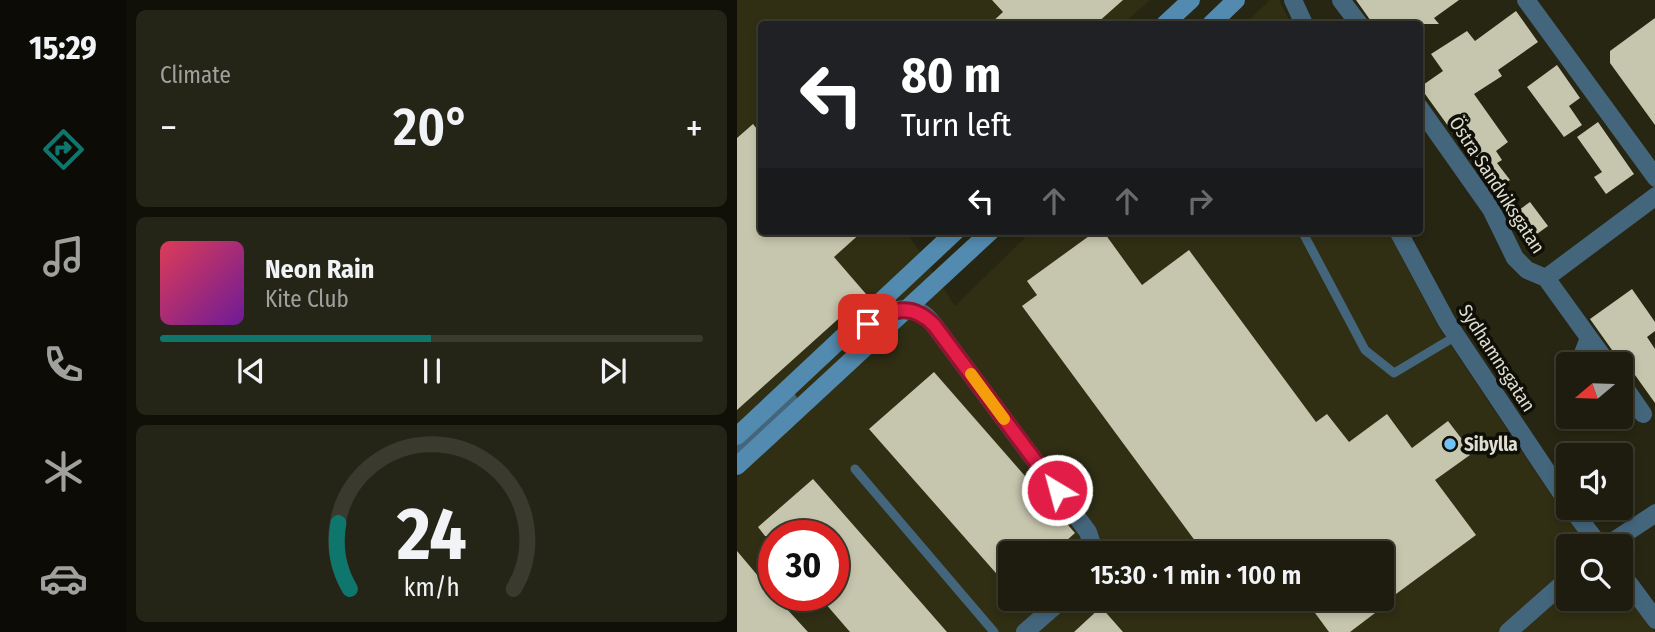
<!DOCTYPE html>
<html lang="en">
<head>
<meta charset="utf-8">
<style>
	:root { --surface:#1d1c0e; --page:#252517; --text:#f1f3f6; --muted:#a0a19e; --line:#3b3a2e; --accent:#0f766e }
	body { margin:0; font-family:"Fira Sans Condensed",sans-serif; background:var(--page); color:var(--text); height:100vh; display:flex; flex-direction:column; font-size:26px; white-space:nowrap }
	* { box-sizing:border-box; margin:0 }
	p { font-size:23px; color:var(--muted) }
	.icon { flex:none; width:38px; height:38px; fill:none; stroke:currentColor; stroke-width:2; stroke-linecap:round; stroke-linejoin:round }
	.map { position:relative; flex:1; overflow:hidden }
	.details { display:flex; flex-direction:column; gap:10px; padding:10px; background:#100f08; width:611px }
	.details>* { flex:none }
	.guide { position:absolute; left:21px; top:21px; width:665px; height:214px; border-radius:7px; box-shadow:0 4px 10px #0003,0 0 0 2px var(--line); background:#202124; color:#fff; overflow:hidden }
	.needle { width:46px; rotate:251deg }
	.tools { position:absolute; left:819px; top:352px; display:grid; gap:14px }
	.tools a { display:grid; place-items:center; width:77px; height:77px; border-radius:7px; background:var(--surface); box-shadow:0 4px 10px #0003,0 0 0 2px var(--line); font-size:35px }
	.speed { position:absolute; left:21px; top:520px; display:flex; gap:14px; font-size:35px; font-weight:700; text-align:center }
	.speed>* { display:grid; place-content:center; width:91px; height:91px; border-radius:50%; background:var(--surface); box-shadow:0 4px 10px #0003,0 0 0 2px var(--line); line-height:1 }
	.speed .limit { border:10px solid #d22; background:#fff; color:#111 }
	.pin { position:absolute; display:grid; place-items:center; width:60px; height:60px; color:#fff; margin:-30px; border-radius:14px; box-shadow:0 4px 10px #0006 }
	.me { position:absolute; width:77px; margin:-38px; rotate:323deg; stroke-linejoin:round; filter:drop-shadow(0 0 5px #0008) }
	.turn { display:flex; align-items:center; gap:24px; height:147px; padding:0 28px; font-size:32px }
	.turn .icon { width:91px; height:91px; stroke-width:2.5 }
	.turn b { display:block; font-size:49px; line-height:60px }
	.lanes { display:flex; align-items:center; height:66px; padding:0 28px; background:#0003; justify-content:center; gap:35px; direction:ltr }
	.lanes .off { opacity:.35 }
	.big { font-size:52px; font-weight:600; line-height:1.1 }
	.details .widget { flex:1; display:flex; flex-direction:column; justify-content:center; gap:10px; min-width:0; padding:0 24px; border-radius:10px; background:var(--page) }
	.details .dial { align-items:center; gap:0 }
	.dial svg { height:182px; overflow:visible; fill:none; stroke:var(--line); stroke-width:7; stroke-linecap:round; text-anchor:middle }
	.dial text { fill:var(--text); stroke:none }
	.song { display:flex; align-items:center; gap:21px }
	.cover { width:84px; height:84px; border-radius:10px; background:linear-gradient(135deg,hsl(350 70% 55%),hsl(280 70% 35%)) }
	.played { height:7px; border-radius:4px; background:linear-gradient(90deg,var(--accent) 50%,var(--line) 50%) }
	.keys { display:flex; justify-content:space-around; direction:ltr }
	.heat { display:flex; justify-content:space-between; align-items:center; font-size:38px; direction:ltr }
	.trip { position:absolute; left:261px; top:541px; width:396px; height:70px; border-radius:7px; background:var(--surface); box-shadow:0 4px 10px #0003,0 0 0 2px var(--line); font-weight:600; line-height:70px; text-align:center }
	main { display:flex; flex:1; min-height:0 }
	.tabs { display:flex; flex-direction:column; width:126px; justify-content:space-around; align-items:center; background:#0c0b06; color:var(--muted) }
	.tabs .icon { width:49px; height:49px }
	.tabs .active { color:var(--accent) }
	.tabs b { font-size:32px; color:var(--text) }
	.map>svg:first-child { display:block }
</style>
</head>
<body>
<main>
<nav class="tabs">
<b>15:29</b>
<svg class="icon active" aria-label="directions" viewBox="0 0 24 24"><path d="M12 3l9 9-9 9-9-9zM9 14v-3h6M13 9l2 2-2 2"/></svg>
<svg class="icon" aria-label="music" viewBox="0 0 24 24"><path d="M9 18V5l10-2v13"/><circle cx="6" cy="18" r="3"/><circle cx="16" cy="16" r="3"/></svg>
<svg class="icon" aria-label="phone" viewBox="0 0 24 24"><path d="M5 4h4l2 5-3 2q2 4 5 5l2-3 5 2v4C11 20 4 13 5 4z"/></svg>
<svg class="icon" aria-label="climate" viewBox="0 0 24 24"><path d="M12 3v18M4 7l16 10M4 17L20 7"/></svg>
<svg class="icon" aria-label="car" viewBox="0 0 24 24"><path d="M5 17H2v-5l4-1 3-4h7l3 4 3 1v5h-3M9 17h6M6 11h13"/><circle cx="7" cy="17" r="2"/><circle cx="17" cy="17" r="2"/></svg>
</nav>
<section class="details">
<div class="widget"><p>Climate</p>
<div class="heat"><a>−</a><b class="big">20°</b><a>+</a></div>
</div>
<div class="widget">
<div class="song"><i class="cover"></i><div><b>Neon Rain</b><p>Kite Club</p></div></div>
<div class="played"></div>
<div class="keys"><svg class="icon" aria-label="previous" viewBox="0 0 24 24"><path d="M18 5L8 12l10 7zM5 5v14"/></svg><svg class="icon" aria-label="pause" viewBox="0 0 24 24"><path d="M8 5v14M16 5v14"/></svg><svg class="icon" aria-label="next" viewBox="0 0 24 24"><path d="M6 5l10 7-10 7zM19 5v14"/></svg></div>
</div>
<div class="widget dial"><svg viewBox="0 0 100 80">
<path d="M14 69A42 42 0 1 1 86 69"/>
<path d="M14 69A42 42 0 0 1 9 40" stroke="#0f766e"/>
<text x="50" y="56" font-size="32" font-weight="700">24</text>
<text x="50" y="72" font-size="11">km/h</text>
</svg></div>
</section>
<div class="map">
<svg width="919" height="632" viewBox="0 0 919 632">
	<rect width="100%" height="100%" fill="#272613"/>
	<path fill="#302f14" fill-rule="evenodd" d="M 0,0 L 413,0 L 386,24 L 24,24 L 24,231 L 169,231 L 218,306 L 295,231 L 651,231 L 702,328 L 827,514 L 853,546 L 831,546 L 831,598 L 884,598 L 884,584 L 918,632 L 0,632 ZM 37,536 L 96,536 L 96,595 L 37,595 ZM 273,553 L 644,553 L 644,598 L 273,598 Z
		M 533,0 L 542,0 L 554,24 L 508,24 Z"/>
	<path fill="#c6c5ad" d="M 255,0 L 386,0 L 359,24 L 253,24 L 266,12 Z
		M 619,0 L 722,0 L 697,18 L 702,24 L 636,24 Z
		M 779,11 L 801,42 L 761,70 L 765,76 L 737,94 L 771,142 L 759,151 L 765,160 L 760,163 L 773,180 L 758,191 L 683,87 L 706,71 L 694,54 L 730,31 L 738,41 Z
		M 918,18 L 918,125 L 873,63 L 873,51 Z
		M 820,65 L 843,98 L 832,106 L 845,125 L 827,137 L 790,87 Z
		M 861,122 L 897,174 L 869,194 L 857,177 L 865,172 L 840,137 Z
		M 16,124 L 24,134 L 24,231 L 126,231 L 97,257 L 129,294 L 0,410 L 0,138 Z
		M 793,202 L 811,226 L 793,239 L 775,215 Z
		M 359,231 L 366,231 L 405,285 L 452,250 L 579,422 L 590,414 L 612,442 L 650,414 L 675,448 L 711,421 L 734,451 L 731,453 L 733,455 L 698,480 L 739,535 L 640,608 L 642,610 L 613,632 L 592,632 L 567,598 L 644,598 L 644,553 L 467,553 L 285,306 L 300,295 L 290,281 Z
		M 895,289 L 918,322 L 918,331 L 910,337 L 918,349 L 918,403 L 883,354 L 880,357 L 853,319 Z
		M 197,372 L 338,533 L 328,542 L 338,553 L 273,553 L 273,589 L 132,429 Z
		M 76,479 L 210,632 L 113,632 L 81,595 L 96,595 L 96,536 L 28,536 L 21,527 Z
		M 0,551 L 37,595 L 71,632 L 0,632 Z
		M 364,607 L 386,632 L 337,632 Z"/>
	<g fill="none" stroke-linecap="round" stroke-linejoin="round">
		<path stroke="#44667d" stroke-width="9" d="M 565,231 L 628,350 L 657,373 L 719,336
			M 118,469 L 257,632"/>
		<path stroke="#44667d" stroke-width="18" d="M 556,0 L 567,24
			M 604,0 L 622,24
			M 789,0 L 919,178
			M 682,107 L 754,209 L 778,258 L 790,270 L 809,278 L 871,364
			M 661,231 L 710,322 L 831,503
			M 809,278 L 919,196
			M 119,335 C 135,320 161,301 185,313 C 189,315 194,321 197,325 L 351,532 L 358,553
			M 845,364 L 845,356 L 852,338
			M 884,382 L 906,414
			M 0,449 L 51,400
			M 834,508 L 863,546
			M 884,573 L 919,620
			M 288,632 L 327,598"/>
		<path stroke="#44667d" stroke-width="18" d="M 869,546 L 919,513
			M 771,632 L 831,579"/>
		<path stroke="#538aaf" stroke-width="18" d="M 428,24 L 454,0
			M 474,24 L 499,0
			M 0,436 L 219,231"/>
		<path stroke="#538aaf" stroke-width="18" d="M 0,466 L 254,231"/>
	</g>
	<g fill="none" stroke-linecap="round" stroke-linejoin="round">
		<g stroke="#92132f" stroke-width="18">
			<path id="route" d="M 131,324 C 155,309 175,302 197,325 L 320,490"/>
		</g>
		<use href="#route" stroke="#e11d48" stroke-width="12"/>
		<path stroke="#f59e0b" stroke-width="12" d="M 234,374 L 267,419"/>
	</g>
	<circle fill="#72c1f5" stroke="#0f0f07" stroke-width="2.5" cx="713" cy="444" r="7"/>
	<g text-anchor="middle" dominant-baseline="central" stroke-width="7" stroke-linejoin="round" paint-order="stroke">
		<g font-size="19" fill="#deded2" stroke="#0f0f07">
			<text transform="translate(760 185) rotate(57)">Östra Sandviksgatan</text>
			<text transform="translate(760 358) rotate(57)">Sydhamnsgatan</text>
		</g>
		<g font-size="19" font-weight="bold" fill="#deded2" stroke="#0f0f07" text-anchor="start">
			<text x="727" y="444">Sibylla</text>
		</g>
	</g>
</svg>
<div class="tools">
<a><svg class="needle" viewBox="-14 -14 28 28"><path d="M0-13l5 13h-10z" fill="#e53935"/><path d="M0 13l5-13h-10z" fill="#a0a19e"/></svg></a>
<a><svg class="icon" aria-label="sound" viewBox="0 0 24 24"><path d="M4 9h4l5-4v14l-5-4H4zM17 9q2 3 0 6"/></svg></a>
<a><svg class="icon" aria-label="search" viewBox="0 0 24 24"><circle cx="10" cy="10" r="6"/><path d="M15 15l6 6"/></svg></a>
</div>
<div class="speed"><div class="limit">30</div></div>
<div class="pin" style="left:131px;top:324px;background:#d93025"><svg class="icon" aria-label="arrive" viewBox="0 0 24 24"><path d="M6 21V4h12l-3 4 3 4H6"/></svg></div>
<svg class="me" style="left:320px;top:490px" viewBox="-20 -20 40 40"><circle r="17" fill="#e11d48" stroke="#fff" stroke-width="3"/><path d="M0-11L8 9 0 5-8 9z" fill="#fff"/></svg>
<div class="trip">15:30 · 1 min · 100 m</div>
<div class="guide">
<div class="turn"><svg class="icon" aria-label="left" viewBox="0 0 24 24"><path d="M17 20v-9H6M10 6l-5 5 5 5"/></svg><div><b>80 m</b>Turn left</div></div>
<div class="lanes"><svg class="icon" aria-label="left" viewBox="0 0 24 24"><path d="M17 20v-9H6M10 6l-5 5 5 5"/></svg><svg class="icon off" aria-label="ahead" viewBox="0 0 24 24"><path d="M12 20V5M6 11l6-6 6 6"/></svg><svg class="icon off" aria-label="ahead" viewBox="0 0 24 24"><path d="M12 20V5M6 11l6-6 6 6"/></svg><svg class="icon off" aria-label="right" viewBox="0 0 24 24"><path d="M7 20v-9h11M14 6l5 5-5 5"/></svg></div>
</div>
</div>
</main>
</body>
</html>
